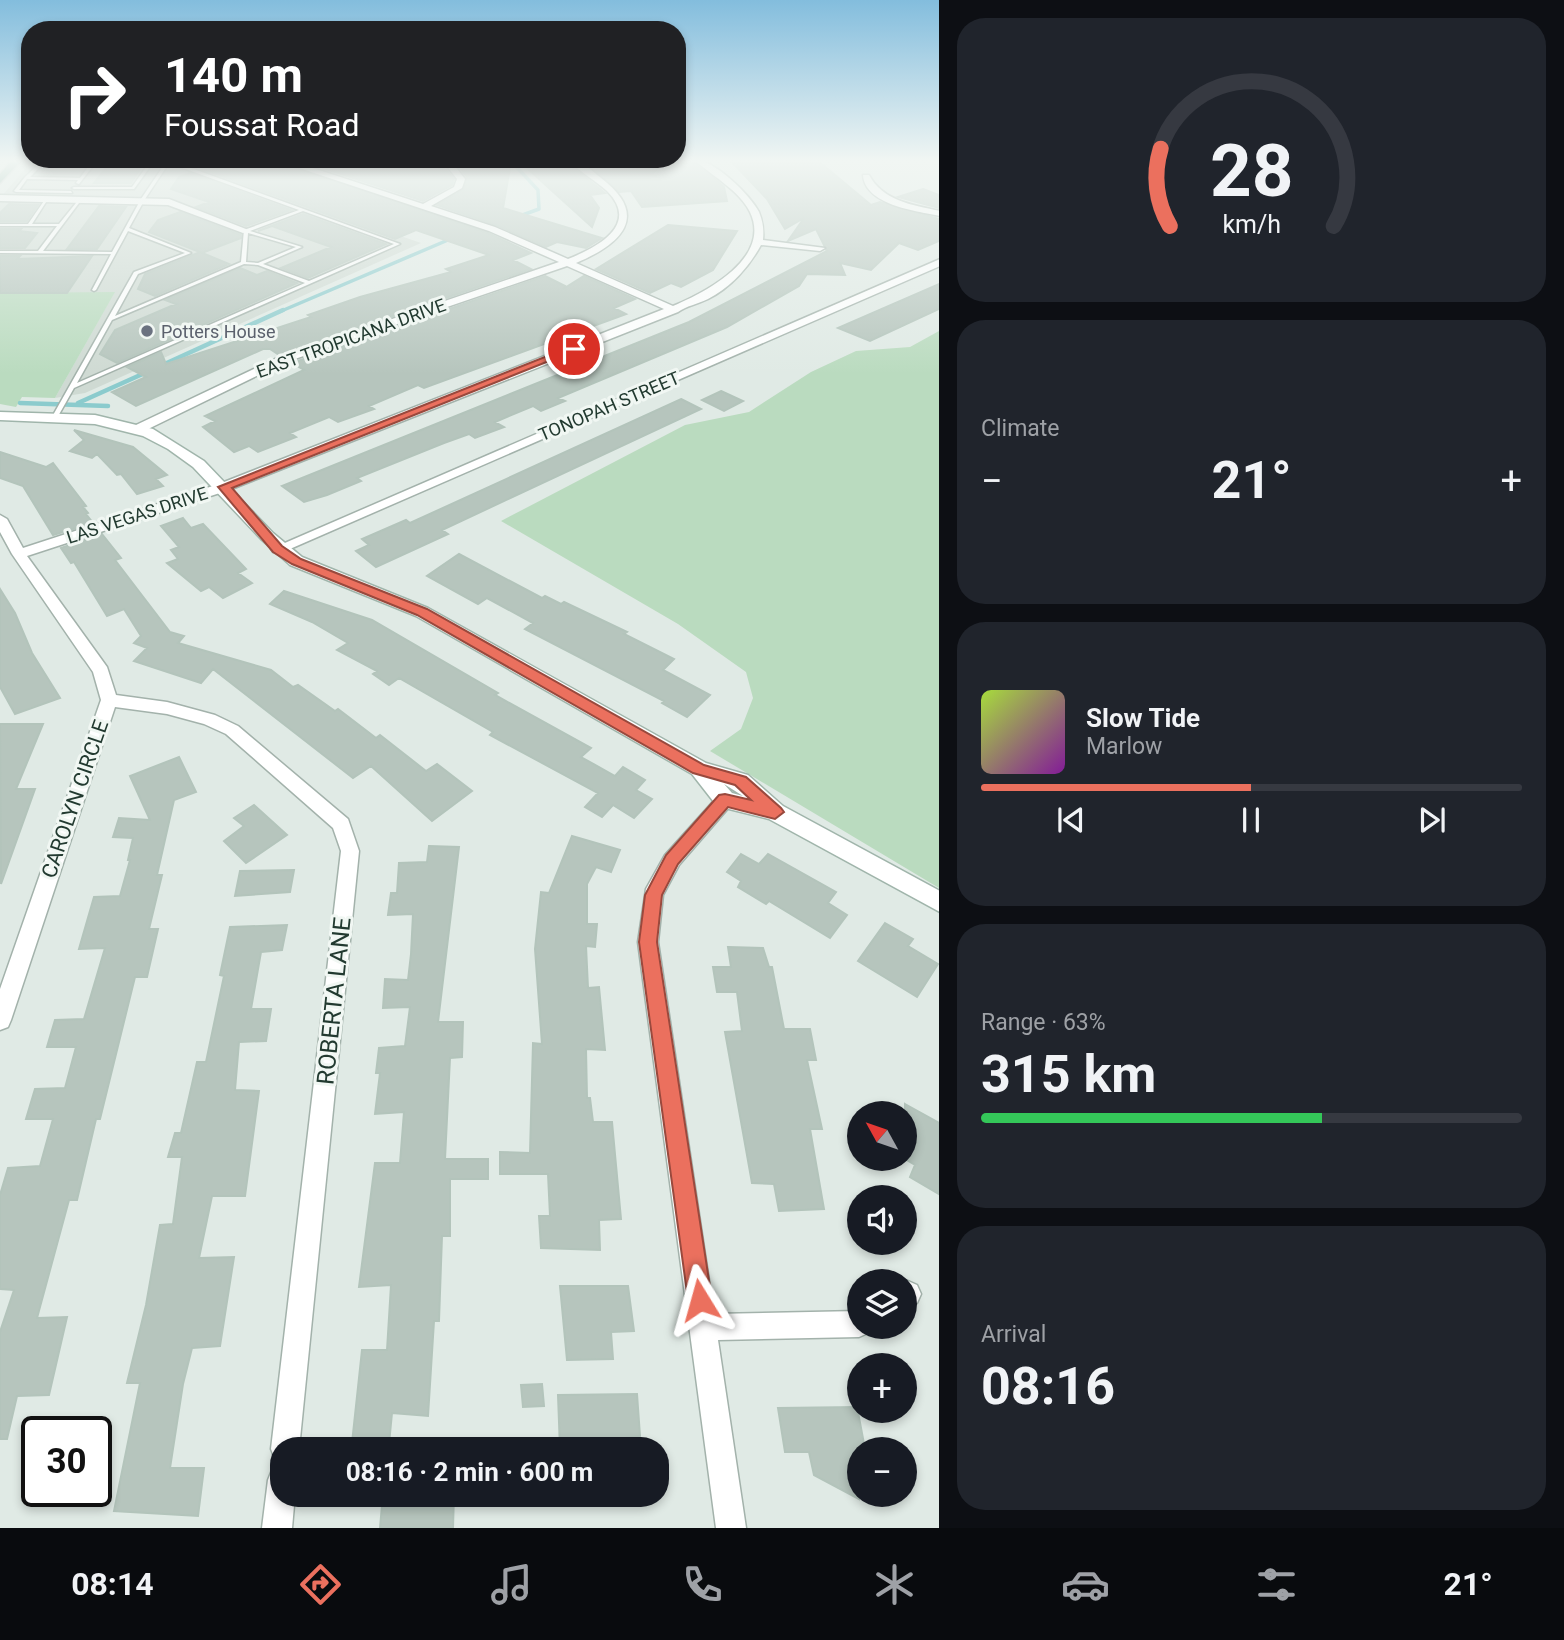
<!DOCTYPE html>
<html lang="en">
<head>
<meta charset="utf-8">
<style>
	:root { --surface:#171b24; --page:#20242c; --text:#f1f3f6; --muted:#9ea1a6; --line:#363941; --accent:#eb705e }
	body { margin:0; font-family:Roboto,sans-serif; background:var(--page); color:var(--text); height:100vh; display:flex; flex-direction:column; font-size:26px; white-space:nowrap }
	* { box-sizing:border-box; margin:0 }
	p { font-size:23px; color:var(--muted) }
	.icon { flex:none; width:38px; height:38px; fill:none; stroke:currentColor; stroke-width:2; stroke-linecap:round; stroke-linejoin:round }
	.map { position:relative; flex:1; overflow:hidden }
	.drawer { display:flex; flex-direction:column; gap:18px; padding:18px; background:#0d0f14; width:625px }
	.drawer>* { flex:none }
	.hud { position:absolute; left:21px; top:21px; width:665px; height:147px; border-radius:28px; box-shadow:0 4px 10px #0003; background:#202124; color:#fff; overflow:hidden }
	.needle { width:46px; rotate:310deg }
	.buttons { position:absolute; left:847px; top:1101px; display:grid; gap:14px }
	.buttons a { display:grid; place-items:center; width:70px; height:70px; border-radius:50%; background:var(--surface); box-shadow:0 4px 10px #0003; font-size:35px }
	.speed { position:absolute; left:21px; top:1416px; display:flex; gap:14px; font-size:35px; font-weight:700; text-align:center }
	.speed>* { display:grid; place-content:center; width:91px; height:91px; border-radius:50%; background:var(--surface); box-shadow:0 4px 10px #0003; line-height:1 }
	.speed .limit { border:4px solid #111; border-radius:10px; background:#fff; color:#111 }
	.pin { position:absolute; display:grid; place-items:center; width:60px; height:60px; color:#fff; margin:-30px; border:4px solid #fff; border-radius:50%; box-shadow:0 2px 7px #0007 }
	.me { position:absolute; width:77px; margin:-38px; rotate:352deg; stroke-linejoin:round; filter:drop-shadow(0 0 5px #0008) }
	.turn { display:flex; align-items:center; gap:24px; height:147px; padding:0 28px; font-size:32px }
	.turn .icon { width:91px; height:91px; stroke-width:2.5 }
	.turn b { display:block; font-size:49px; line-height:60px }
	.big { font-size:52px; font-weight:700; line-height:1.1 }
	.drawer .card { flex:1; display:flex; flex-direction:column; justify-content:center; gap:10px; min-width:0; padding:0 24px; border-radius:28px; background:var(--page) }
	.drawer .dial { align-items:center; gap:0 }
	.dial svg { height:182px; overflow:visible; fill:none; stroke:var(--line); stroke-width:7; stroke-linecap:round; text-anchor:middle }
	.dial text { fill:var(--text); stroke:none }
	.song { display:flex; align-items:center; gap:21px }
	.cover { width:84px; height:84px; border-radius:10px; background:linear-gradient(135deg,hsl(80 70% 55%),hsl(290 70% 35%)) }
	.played { height:7px; border-radius:4px; background:linear-gradient(90deg,var(--accent) 50%,var(--line) 50%) }
	.keys { display:flex; justify-content:space-around; direction:ltr }
	.heat { display:flex; justify-content:space-between; align-items:center; font-size:38px; direction:ltr }
	.charge { height:10px; border-radius:5px; background:linear-gradient(90deg,#34c759 63%,var(--line) 0) }
	.trip { position:absolute; left:270px; top:1437px; width:399px; height:70px; border-radius:28px; background:var(--surface); box-shadow:0 4px 10px #0003; font-weight:700; line-height:70px; text-align:center }
	.tabs { display:flex; height:112px; justify-content:space-around; align-items:center; background:#090b0e; color:var(--muted) }
	.tabs .icon { width:49px; height:49px }
	.tabs .current { color:var(--accent) }
	.tabs b { font-size:32px; color:var(--text) }
	main { display:flex; flex:1; min-height:0 }
	.map>svg:first-child { display:block }
</style>
</head>
<body>
<main>
<div class="map">
<svg width="940" height="1528" viewBox="0 0 940 1528">
	<rect width="100%" height="100%" fill="#e0eae5"/>
	<path fill="#cfdad3" d="M 33,160 L 180,160 L 421,243 L 85,393 L 55,398 L 114,293 L 0,293 L 0,198 Z"/>
	<path fill="#badbbf" d="M 115,292 L 55,398 L 22,397 L 16,407 L 0,404 L 0,293 Z
		M 939,331 L 939,888 L 710,751 L 741,729 L 753,698 L 746,672 L 678,624 L 501,521 L 685,425 L 749,412 L 811,372 L 856,351 L 910,347 Z"/>
	<g fill="none" stroke-linecap="round" stroke-linejoin="round">
		<path stroke="#8bcbcd" stroke-width="3.5" d="M 510,160 L 538,190 L 539,209 L 517,217
			M 279,312 L 455,237"/>
		<path stroke="#8bcbcd" stroke-width="4.5" d="M 158,367 L 283,310
			M 20,403 L 108,406
			M 78,403 L 147,372"/>
	</g>
	<path fill="#b6c5bd" stroke="#b3c4bb" stroke-width="2" d="M 112,160 L 146,160 L 131,183 L 94,183 Z
		M 230,160 L 273,160 L 488,233 L 531,253 L 513,260 L 531,269 L 279,355 L 270,349 L 263,349 L 136,406 L 112,392 L 146,377 L 127,367 L 161,352 L 166,364 L 311,317 L 308,315 L 360,297 L 451,272 L 446,269 L 489,255 L 416,230 L 395,239 L 202,169 Z
		M 298,160 L 413,160 L 446,170 L 454,179 L 452,185 L 423,201 Z
		M 471,160 L 501,160 L 510,168 L 503,208 L 602,238 L 586,248 L 557,242 L 546,247 L 496,225 L 437,205 L 464,189 L 467,177 L 460,168 L 476,166 Z
		M 518,160 L 569,164 L 605,193 L 590,195 L 599,208 L 592,227 Z
		M 601,160 L 693,160 L 724,187 L 727,201 L 642,207 L 631,191 L 619,192 L 584,162 Z
		M 730,160 L 817,160 L 871,205 L 880,202 L 939,219 L 939,241 L 918,250 L 899,243 L 871,270 L 840,263 L 845,275 L 807,274 L 799,286 L 727,327 L 558,398 L 565,401 L 541,411 L 533,406 L 495,422 L 504,427 L 475,438 L 469,434 L 444,443 L 357,478 L 361,481 L 327,495 L 304,502 L 282,486 L 689,322 L 827,251 L 816,229 L 788,241 L 804,218 L 785,229 L 767,199 Z
		M 190,173 L 291,210 L 246,226 L 196,207 L 209,202 L 171,189 L 179,177 Z
		M 923,189 L 939,195 L 939,208 L 898,197 Z
		M 9,204 L 38,205 L 27,221 L 0,221 L 0,213 Z
		M 99,206 L 126,207 L 97,249 L 67,249 Z
		M 180,212 L 241,235 L 241,238 L 202,253 L 149,232 L 158,220 Z
		M 303,214 L 386,244 L 308,278 L 281,268 L 331,247 L 272,226 L 258,231 Z
		M 668,225 L 737,231 L 713,270 L 681,287 L 671,283 L 650,293 L 596,269 Z
		M 0,229 L 21,229 L 19,231 L 37,233 L 25,248 L 0,248 Z
		M 200,252 L 229,264 L 155,296 L 138,289 L 145,274 Z
		M 0,256 L 20,256 L 17,259 L 92,256 L 67,293 L 0,293 Z
		M 240,268 L 257,275 L 267,271 L 297,283 L 117,363 L 100,354 L 115,330 L 176,304 L 165,300 Z
		M 545,276 L 565,286 L 563,289 L 584,276 L 635,299 L 614,308 L 626,314 L 424,388 L 418,385 L 369,406 L 374,409 L 338,422 L 329,417 L 290,433 L 296,437 L 258,452 L 249,446 L 234,452 L 203,427 L 215,421 L 205,416 L 304,370 L 292,363 Z
		M 939,284 L 939,309 L 870,341 L 838,328 Z
		M 721,391 L 743,401 L 724,411 L 702,400 Z
		M 681,399 L 701,409 L 442,530 L 448,534 L 376,567 L 356,551 L 369,545 L 362,539 L 406,520 L 410,523 Z
		M 74,430 L 133,447 L 167,475 L 156,479 L 163,486 L 137,494 L 121,474 L 117,475 L 97,454 L 92,458 L 70,451 L 84,440 Z
		M 0,452 L 46,467 L 53,463 L 86,506 L 83,507 L 88,513 L 86,514 L 93,523 L 53,535 L 23,486 L 0,478 Z
		M 183,518 L 191,528 L 203,524 L 246,569 L 238,573 L 252,583 L 223,598 L 209,587 L 201,591 L 167,563 L 178,559 L 171,550 L 179,547 L 161,526 Z
		M 102,534 L 121,558 L 115,560 L 170,632 L 184,636 L 178,643 L 271,670 L 293,687 L 298,685 L 335,711 L 338,709 L 376,738 L 380,735 L 426,771 L 437,764 L 472,791 L 432,821 L 371,766 L 353,778 L 213,669 L 201,683 L 134,661 L 147,648 L 134,643 L 141,636 L 124,609 L 107,616 L 74,562 L 71,563 L 61,548 Z
		M 459,554 L 542,598 L 545,596 L 561,604 L 564,602 L 627,632 L 624,634 L 674,659 L 663,670 L 710,695 L 687,717 L 662,703 L 664,701 L 525,629 L 533,623 L 487,598 L 478,604 L 427,576 Z
		M 0,589 L 15,613 L 32,653 L 60,698 L 15,714 L 0,687 Z
		M 284,591 L 372,620 L 498,693 L 495,695 L 591,748 L 581,757 L 615,776 L 623,767 L 645,780 L 636,790 L 652,799 L 634,818 L 613,805 L 602,817 L 585,807 L 598,793 L 490,735 L 493,732 L 399,678 L 389,685 L 373,674 L 377,671 L 337,650 L 348,643 L 312,622 L 270,604 Z
		M 0,724 L 43,724 L 16,789 L 35,789 L 1,884 Z
		M 179,757 L 196,792 L 174,800 L 157,875 L 162,875 L 149,929 L 158,929 L 147,977 L 135,977 L 100,1119 L 96,1119 L 77,1200 L 69,1200 L 37,1318 L 67,1317 L 49,1395 L 17,1396 L 7,1439 L 0,1439 L 0,1332 L 14,1290 L 0,1289 L 0,1195 L 8,1168 L 40,1166 L 53,1119 L 26,1119 L 35,1089 L 65,1088 L 76,1047 L 47,1047 L 55,1020 L 84,1019 L 105,948 L 79,949 L 94,897 L 120,896 L 130,860 L 128,860 L 133,838 L 113,837 L 119,818 L 150,820 L 130,776 Z
		M 254,805 L 287,835 L 246,863 L 224,841 L 244,826 L 234,818 Z
		M 572,836 L 620,850 L 611,872 L 596,867 L 587,884 L 587,924 L 597,924 L 595,947 L 586,946 L 588,988 L 599,987 L 605,1050 L 586,1049 L 587,1098 L 590,1098 L 593,1122 L 612,1122 L 621,1219 L 599,1220 L 600,1250 L 541,1248 L 539,1216 L 550,1216 L 548,1174 L 500,1174 L 500,1152 L 530,1153 L 533,1043 L 542,1044 L 535,949 L 541,892 L 549,893 Z
		M 429,846 L 459,847 L 438,1022 L 463,1022 L 462,1057 L 450,1058 L 445,1159 L 488,1159 L 488,1179 L 450,1179 L 450,1236 L 442,1236 L 439,1321 L 434,1321 L 428,1416 L 392,1413 L 389,1444 L 352,1443 L 362,1350 L 387,1350 L 391,1285 L 359,1287 L 375,1163 L 400,1163 L 404,1112 L 375,1114 L 380,1073 L 376,1073 L 379,1048 L 405,1046 L 410,1007 L 383,1008 L 385,979 L 408,980 L 411,954 L 413,914 L 388,915 L 391,893 L 397,893 L 399,863 L 427,862 Z
		M 741,854 L 759,864 L 768,854 L 836,892 L 828,903 L 847,915 L 830,938 L 769,901 L 766,904 L 738,887 L 741,881 L 727,872 Z
		M 294,870 L 290,892 L 235,896 L 240,871 Z
		M 885,923 L 913,939 L 908,946 L 938,964 L 917,997 L 858,961 Z
		M 287,925 L 282,950 L 261,952 L 251,1009 L 271,1009 L 266,1041 L 239,1042 L 235,1090 L 259,1091 L 245,1196 L 212,1196 L 199,1258 L 234,1257 L 220,1346 L 192,1348 L 183,1384 L 170,1468 L 204,1468 L 198,1516 L 114,1511 L 140,1383 L 127,1383 L 146,1305 L 160,1225 L 173,1224 L 182,1157 L 168,1157 L 175,1133 L 181,1133 L 197,1062 L 206,1062 L 224,976 L 220,975 L 230,927 Z
		M 728,947 L 763,948 L 769,967 L 772,967 L 784,1029 L 810,1029 L 816,1060 L 807,1060 L 822,1129 L 810,1129 L 824,1209 L 779,1211 L 774,1184 L 752,1183 L 725,1032 L 742,1031 L 737,992 L 717,992 L 713,967 L 731,967 Z
		M 905,1104 L 939,1123 L 939,1194 L 910,1177 L 915,1165 L 905,1159 Z
		M 560,1286 L 628,1286 L 634,1331 L 611,1332 L 613,1359 L 567,1360 Z
		M 542,1384 L 544,1406 L 523,1407 L 521,1385 Z
		M 637,1394 L 640,1436 L 625,1438 L 626,1449 L 560,1449 L 558,1395 Z
		M 857,1407 L 865,1449 L 859,1449 L 859,1499 L 814,1475 L 809,1452 L 785,1452 L 778,1408 Z
		M 383,1494 L 454,1494 L 453,1528 L 380,1528 Z"/>
	<g fill="none" stroke-linecap="round" stroke-linejoin="round">
		<g stroke="#a3b2ab" stroke-width="3">
			<path id="lane" d="M 91,160 L 96,162 L 79,184 L 76,183 L 78,180 L 27,179 L 19,190 L 71,191 L 72,193 L 16,192 L 14,191 L 25,177 L 42,161 ZM 80,161 L 91,163 L 80,178 L 30,177 L 44,163 L 79,163 Z
				M 151,160 L 155,160 L 134,189 L 74,189 L 72,188 L 74,187 L 132,187 Z
				M 162,160 L 169,160 L 400,244 L 74,388 L 57,418 L 53,418 L 52,417 L 134,272 L 185,253 L 128,231 L 96,290 L 94,291 L 92,290 L 111,254 L 0,253 L 0,251 L 38,251 L 57,226 L 0,226 L 0,224 L 28,224 L 46,198 L 48,199 L 32,224 L 59,224 L 80,198 L 82,199 L 43,251 L 112,252 L 141,199 L 166,162 ZM 169,163 L 299,210 L 244,230 L 241,262 L 115,316 L 138,274 L 191,253 L 129,228 L 145,199 ZM 303,211 L 394,244 L 309,281 L 263,264 L 302,247 L 250,231 ZM 248,233 L 296,247 L 258,263 L 246,262 ZM 244,264 L 258,265 L 305,283 L 77,383 L 112,320 Z"/>
		</g>
		<g stroke="#a3b2ab" stroke-width="3">
			<path id="street" d="M 275,160 L 288,160 L 423,204 L 454,187 L 457,179 L 442,160 L 450,160 L 465,179 L 462,188 L 431,206 L 495,227 L 568,259 C 596,248 641,225 607,191 C 595,180 580,172 568,160 C 581,160 591,170 601,178 C 651,216 621,244 576,263 L 673,306 C 706,292 772,258 750,212 C 739,190 713,177 695,160 C 715,160 750,195 759,212 C 763,222 764,229 763,240 L 825,248 L 820,251 L 761,245 C 749,267 730,288 708,299 C 698,304 686,306 678,312 L 229,490 L 27,556 L 107,667 L 116,695 L 167,702 L 215,715 L 238,726 L 348,819 L 359,851 L 299,1449 L 282,1449 L 282,1462 L 275,1459 L 271,1449 L 341,851 L 333,828 L 226,734 L 204,724 L 167,714 L 115,707 L 11,1020 L 8,1027 L 0,1030 L 0,989 L 101,700 L 93,672 L 12,554 L 0,532 L 0,515 L 7,519 L 23,548 L 219,484 L 664,309 L 567,266 L 283,363 L 144,431 L 136,431 L 136,425 L 275,359 L 559,262 L 489,231 Z
				M 863,175 L 869,175 C 883,201 912,205 940,211 L 940,216 C 916,211 865,205 863,175 Z
				M 0,195 L 169,199 L 251,231 L 243,233 L 168,205 L 0,201 Z
				M 940,259 L 940,266 L 283,552 L 273,552 L 271,549 Z
				M 725,793 L 731,795 L 734,800 L 731,805 L 679,865 L 663,895 L 658,942 L 714,1314 L 859,1311 L 859,1326 L 871,1326 L 868,1333 L 859,1337 L 718,1340 L 746,1528 L 716,1528 L 638,942 L 646,889 L 665,855 L 719,795 Z
				M 908,1281 L 917,1285 L 921,1294 L 917,1303 L 905,1309 L 905,1282 Z
				M 282,1466 L 282,1494 L 295,1494 L 292,1528 L 262,1528 L 268,1480 L 272,1470 Z"/>
		</g>
		<g stroke="#a0b5ab" stroke-width="3">
			<path id="secondary" d="M 0,412 L 95,415 L 153,429 L 204,461 L 273,533 L 302,557 L 428,608 L 706,763 L 748,775 L 783,806 L 940,891 L 940,912 L 769,819 L 717,806 L 692,774 L 416,616 L 290,565 L 262,540 L 193,467 L 168,449 L 143,436 L 95,424 L 0,420 ZM 724,784 L 743,796 L 732,793 Z"/>
		</g>
		<g stroke="#bdc4c1" stroke-width="3">
			<path id="primary" d="M 12,160 L 22,160 L 0,183 L 0,174 Z"/>
		</g>
		<use href="#lane" fill="#fff" fill-rule="evenodd"/>
		<use href="#street" fill="#fff" fill-rule="evenodd"/>
		<use href="#secondary" fill="#fff" fill-rule="evenodd"/>
		<use href="#primary" fill="#679e89" fill-rule="evenodd"/>
	</g>
	<linearGradient id="sky" x2="0" y2="1"><stop stop-color="#83bddd"/><stop offset="0.43" stop-color="#f1f6f3"/><stop offset="1" stop-color="#f1f6f3" stop-opacity="0"/></linearGradient>
	<rect width="940" height="374" fill="url(#sky)"/>
	<path fill="#eb705e" stroke="#99493d" stroke-width="2" d="M 570,347 L 579,349 L 232,488 L 282,546 L 301,559 L 427,609 L 704,765 L 746,777 L 781,808 L 784,812 L 775,819 L 728,807 L 678,864 L 662,895 L 657,942 L 712,1300 L 708,1308 L 700,1312 L 692,1308 L 688,1300 L 639,942 L 645,895 L 666,855 L 719,795 L 725,794 L 751,800 L 735,785 L 693,773 L 417,615 L 292,564 L 273,552 L 218,487 Z"/>
	<circle fill="#6b7280" stroke="#f1f7f3" stroke-width="2.5" cx="147" cy="331" r="7"/>
	<g text-anchor="middle" dominant-baseline="central" stroke-width="6" stroke-linejoin="round" paint-order="stroke">
		<g font-size="18" fill="#5b616d" stroke="#f1f7f3" text-anchor="start">
			<text x="161" y="331">Potters House</text>
		</g>
		<g font-size="18" fill="#223a30" stroke="#f1f7f3">
			<text transform="translate(351 338) rotate(-20)">EAST TROPICANA DRIVE</text>
			<text transform="translate(609 406) rotate(-23)">TONOPAH STREET</text>
			<text transform="translate(137 515) rotate(-18)">LAS VEGAS DRIVE</text>
		</g>
		<g font-size="21" fill="#223a30" stroke="#f1f7f3">
			<text transform="translate(75 799) rotate(-71)">CAROLYN CIRCLE</text>
		</g>
		<g font-size="24" fill="#223a30" stroke="#f1f7f3">
			<text transform="translate(334 1001) rotate(-84)">ROBERTA LANE</text>
		</g>
	</g>
</svg>
<div class="buttons">
<a><svg class="needle" viewBox="-14 -14 28 28"><path d="M0-13l5 13h-10z" fill="#e53935"/><path d="M0 13l5-13h-10z" fill="#9ea1a6"/></svg></a>
<a><svg class="icon" aria-label="sound" viewBox="0 0 24 24"><path d="M4 9h4l5-4v14l-5-4H4zM17 9q2 3 0 6"/></svg></a>
<a><svg class="icon" aria-label="layers" viewBox="0 0 24 24"><path d="M12 4l9 5-9 5-9-5zM3 14l9 5 9-5"/></svg></a>
<a>+</a>
<a>−</a>
</div>
<div class="speed"><div class="limit">30</div></div>
<div class="pin" style="left:574px;top:349px;background:#d93025"><svg class="icon" aria-label="arrive" viewBox="0 0 24 24"><path d="M6 21V4h12l-3 4 3 4H6"/></svg></div>
<svg class="me" style="left:700px;top:1300px" viewBox="-20 -20 40 40"><path d="M0-17L14 15 0 8-14 15z" fill="#eb705e" stroke="#fff" stroke-width="4"/></svg>
<div class="trip">08:16 · 2 min · 600 m</div>
<div class="hud">
<div class="turn"><svg class="icon" aria-label="right" viewBox="0 0 24 24"><path d="M7 20v-9h11M14 6l5 5-5 5"/></svg><div><b>140 m</b>Foussat Road</div></div>
</div>
</div>
<section class="drawer">
<div class="card dial"><svg viewBox="0 0 100 80">
<path d="M14 69A42 42 0 1 1 86 69"/>
<path d="M14 69A42 42 0 0 1 10 35" stroke="#eb705e"/>
<text x="50" y="56" font-size="32" font-weight="700">28</text>
<text x="50" y="72" font-size="11">km/h</text>
</svg></div>
<div class="card"><p>Climate</p>
<div class="heat"><a>−</a><b class="big">21°</b><a>+</a></div>
</div>
<div class="card">
<div class="song"><i class="cover"></i><div><b>Slow Tide</b><p>Marlow</p></div></div>
<div class="played"></div>
<div class="keys"><svg class="icon" aria-label="previous" viewBox="0 0 24 24"><path d="M18 5L8 12l10 7zM5 5v14"/></svg><svg class="icon" aria-label="pause" viewBox="0 0 24 24"><path d="M8 5v14M16 5v14"/></svg><svg class="icon" aria-label="next" viewBox="0 0 24 24"><path d="M6 5l10 7-10 7zM19 5v14"/></svg></div>
</div>
<div class="card"><p>Range · 63%</p><b class="big">315 km</b><div class="charge"></div></div>
<div class="card"><p>Arrival</p><b class="big">08:16</b></div>
</section>
</main>
<nav class="tabs">
<b>08:14</b>
<svg class="icon current" aria-label="directions" viewBox="0 0 24 24"><path d="M12 3l9 9-9 9-9-9zM9 14v-3h6M13 9l2 2-2 2"/></svg>
<svg class="icon" aria-label="music" viewBox="0 0 24 24"><path d="M9 18V5l10-2v13"/><circle cx="6" cy="18" r="3"/><circle cx="16" cy="16" r="3"/></svg>
<svg class="icon" aria-label="phone" viewBox="0 0 24 24"><path d="M5 4h4l2 5-3 2q2 4 5 5l2-3 5 2v4C11 20 4 13 5 4z"/></svg>
<svg class="icon" aria-label="climate" viewBox="0 0 24 24"><path d="M12 3v18M4 7l16 10M4 17L20 7"/></svg>
<svg class="icon" aria-label="car" viewBox="0 0 24 24"><path d="M5 17H2v-5l4-1 3-4h7l3 4 3 1v5h-3M9 17h6M6 11h13"/><circle cx="7" cy="17" r="2"/><circle cx="17" cy="17" r="2"/></svg>
<svg class="icon" aria-label="filters" viewBox="0 0 24 24"><path d="M4 7h16M4 17h16"/><circle cx="9" cy="7" r="2"/><circle cx="15" cy="17" r="2"/></svg>
<b>21°</b>
</nav>
</body>
</html>
